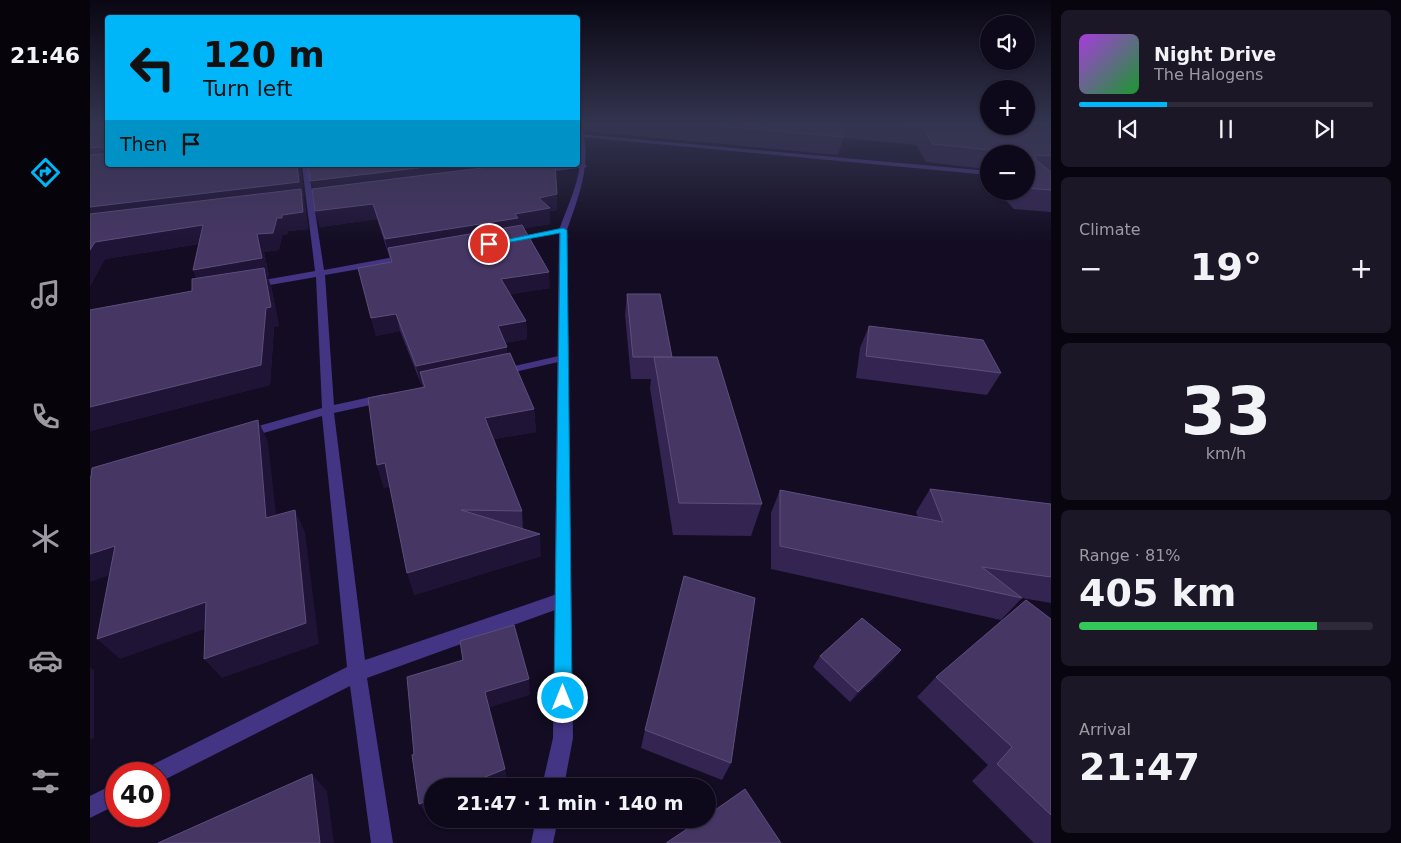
<!DOCTYPE html>
<html lang="en">
<head>
<meta charset="utf-8">
<style>
	:root { --surface:#0e091a; --page:#1c1727; --text:#f1f3f6; --muted:#9b9aa2; --line:#2e2a39; --accent:#00b6f8 }
	body { margin:0; font-family:"DejaVu Sans",sans-serif; background:var(--page); color:var(--text); height:100vh; display:flex; flex-direction:column; font-size:19px; white-space:nowrap }
	* { box-sizing:border-box; margin:0 }
	p { font-size:16px; color:var(--muted) }
	.icon { flex:none; width:28px; height:28px; fill:none; stroke:currentColor; stroke-width:2; stroke-linecap:round; stroke-linejoin:round }
	.map { position:relative; flex:1; overflow:hidden }
	.details { display:flex; flex-direction:column; gap:10px; padding:10px; background:#08050e; width:350px }
	.details>* { flex:none }
	.guide { position:absolute; left:15px; top:15px; width:475px; height:152px; border-radius:5px; box-shadow:0 1px 4px #0004,0 0 0 1px var(--line); background:#00b6f8; color:#111; overflow:hidden }
	.buttons { position:absolute; left:890px; top:15px; display:grid; gap:10px }
	.buttons a { display:grid; place-items:center; width:55px; height:55px; border-radius:50%; background:var(--surface); box-shadow:0 1px 4px #0004,0 0 0 1px var(--line); font-size:25px }
	.speed { position:absolute; left:15px; top:762px; display:flex; gap:10px; font-size:25px; font-weight:700; text-align:center }
	.speed>* { display:grid; place-content:center; width:65px; height:65px; border-radius:50%; background:var(--surface); box-shadow:0 1px 4px #0004,0 0 0 1px var(--line); line-height:1 }
	.speed .limit { border:8px solid #d22; background:#fff; color:#111 }
	.pin { position:absolute; display:grid; place-items:center; width:42px; height:42px; color:#fff; margin:-21px; border:2px solid #fff; border-radius:50%; box-shadow:0 1px 5px #0007 }
	.me { position:absolute; width:55px; margin:-28px; rotate:0deg; stroke-linejoin:round; filter:drop-shadow(0 0 4px #0008) }
	.turn { display:flex; align-items:center; gap:18px; height:105px; padding:0 15px; font-size:22px }
	.turn .icon { width:65px; height:65px; stroke-width:2.5 }
	.turn b { display:block; font-size:35px; line-height:42px }
	.then { display:flex; align-items:center; height:48px; padding:0 15px; background:#0003; gap:10px; font-size:19px }
	.big { font-size:38px; font-weight:800; line-height:1.1 }
	.details .card { flex:1; display:flex; flex-direction:column; justify-content:center; gap:8px; min-width:0; padding:0 18px; border-radius:8px; background:var(--page) }
	.details .dial { align-items:center; gap:0 }
	.dial b { font-size:65px; line-height:1 }
	.song { display:flex; align-items:center; gap:15px }
	.cover { width:60px; height:60px; border-radius:8px; background:linear-gradient(135deg,hsl(280 70% 55%),hsl(130 70% 35%)) }
	.played { height:5px; border-radius:2px; background:linear-gradient(90deg,var(--accent) 30%,var(--line) 30%) }
	.keys { display:flex; justify-content:space-around; direction:ltr }
	.heat { display:flex; justify-content:space-between; align-items:center; font-size:28px; direction:ltr }
	.charge { height:8px; border-radius:4px; background:linear-gradient(90deg,#34c759 81%,var(--line) 0) }
	.trip { position:absolute; left:334px; top:778px; width:292px; height:50px; border-radius:25px; background:var(--surface); box-shadow:0 1px 4px #0004,0 0 0 1px var(--line); font-weight:800; line-height:50px; text-align:center }
	main { display:flex; flex:1; min-height:0 }
	.dock { display:flex; flex-direction:column; width:90px; justify-content:space-around; align-items:center; background:#06040a; color:var(--muted) }
	.dock .icon { width:35px; height:35px }
	.dock .current { color:var(--accent) }
	.dock b { font-size:22px; color:var(--text) }
	.map>svg:first-child { display:block }
</style>
</head>
<body>
<main>
<nav class="dock">
<b>21:46</b>
<svg class="icon current" aria-label="directions" viewBox="0 0 24 24"><path d="M12 3l9 9-9 9-9-9zM9 14v-3h6M13 9l2 2-2 2"/></svg>
<svg class="icon" aria-label="music" viewBox="0 0 24 24"><path d="M9 18V5l10-2v13"/><circle cx="6" cy="18" r="3"/><circle cx="16" cy="16" r="3"/></svg>
<svg class="icon" aria-label="phone" viewBox="0 0 24 24"><path d="M5 4h4l2 5-3 2q2 4 5 5l2-3 5 2v4C11 20 4 13 5 4z"/></svg>
<svg class="icon" aria-label="climate" viewBox="0 0 24 24"><path d="M12 3v18M4 7l16 10M4 17L20 7"/></svg>
<svg class="icon" aria-label="car" viewBox="0 0 24 24"><path d="M5 17H2v-5l4-1 3-4h7l3 4 3 1v5h-3M9 17h6M6 11h13"/><circle cx="7" cy="17" r="2"/><circle cx="17" cy="17" r="2"/></svg>
<svg class="icon" aria-label="filters" viewBox="0 0 24 24"><path d="M4 7h16M4 17h16"/><circle cx="9" cy="7" r="2"/><circle cx="15" cy="17" r="2"/></svg>
</nav>
<div class="map">
<svg width="961" height="843" viewBox="0 0 961 843">
	<rect width="100%" height="100%" fill="#130c22"/>
	<g fill="none" stroke-linecap="round" stroke-linejoin="round">
		<path fill="#443484" fill-rule="evenodd" d="M 490,134 L 899,171 L 899,175 L 492,137 Z
			M 495,164 L 497,167 L 449,173 L 446,171 Z
			M 212,165 L 218,165 L 234,270 L 315,255 L 319,258 L 315,261 L 235,275 L 244,405 L 294,394 L 300,398 L 294,402 L 244,413 L 275,660 L 473,592 L 479,595 L 481,600 L 479,605 L 277,678 L 303,843 L 281,843 L 260,686 L 72,781 L 69,783 L 69,774 L 55,774 L 58,767 L 257,667 L 232,416 L 156,438 L 150,434 L 151,431 L 232,408 L 226,277 L 163,288 L 158,285 L 163,282 L 225,271 Z
			M 473,228 L 476,228 L 476,232 L 424,241 L 420,239 Z
			M 473,355 L 478,358 L 477,360 L 411,375 L 405,372 L 407,370 Z
			M 26,783 L 26,805 L 0,818 L 0,796 Z"/>
		<path fill="#443484" fill-rule="evenodd" d="M 488,125 L 491,125 C 503,162 489,195 477,230 L 483,738 L 474,786 L 452,786 L 463,738 L 469,230 C 478,205 491,179 491,152 C 491,142 488,134 488,125 Z
			M 446,819 L 468,819 L 463,843 L 441,843 Z"/>
	</g>
	<path fill="#342451" d="M 0,125 L 18,125 L 18,165 L 210,165 L 214,197 L 213,197 L 215,205 L 218,229 L 198,231 L 198,234 L 192,235 L 189,250 L 174,252 L 179,276 L 177,276 L 181,286 L 189,326 L 184,327 L 180,385 L 0,431 L 0,310 L 102,291 L 107,279 L 103,270 L 109,244 L 15,259 L 0,286 Z
		M 492,125 L 961,125 L 961,212 L 924,209 L 907,191 L 936,191 L 936,154 L 899,154 L 899,183 L 892,176 L 895,169 L 836,162 L 826,145 L 753,138 L 748,155 L 494,131 Z
		M 222,189 L 467,210 L 460,211 L 460,224 L 434,228 L 460,288 L 420,294 L 436,321 L 437,339 L 415,343 L 417,347 L 417,353 L 444,409 L 446,432 L 404,439 L 432,511 L 433,529 L 451,556 L 324,595 L 300,486 L 294,488 L 287,465 L 333,387 L 332,384 L 331,384 L 310,331 L 286,336 L 268,268 L 301,262 L 299,256 L 287,219 L 230,227 Z
		M 537,294 L 582,357 L 672,504 L 661,536 L 583,535 L 560,388 L 561,379 L 541,379 L 535,315 Z
		M 779,326 L 911,373 L 897,395 L 766,378 L 770,348 Z
		M 840,489 L 961,504 L 961,603 L 932,598 L 911,620 L 681,569 L 681,513 L 690,490 L 828,517 L 826,512 Z
		M 961,619 L 961,843 L 944,843 L 882,781 L 898,765 L 827,697 L 846,677 Z
		M 811,650 L 803,661 L 760,702 L 723,667 L 730,656 Z
		M 555,730 L 641,763 L 632,780 L 551,748 Z"/>
	<path fill="#1f1336" d="M 207,165 L 210,165 L 214,197 L 213,197 L 215,205 L 218,229 L 198,231 L 198,234 L 192,235 L 189,250 L 174,252 L 179,276 L 177,276 L 181,286 L 189,326 L 184,327 L 180,385 L 0,431 L 0,407 L 112,288 L 103,270 L 167,234 L 187,218 L 0,224 L 0,207 Z
		M 352,165 L 465,165 L 225,196 L 220,181 Z
		M 467,194 L 467,210 L 460,211 L 460,224 L 298,248 L 299,256 L 295,239 L 425,214 L 449,198 Z
		M 283,204 L 287,219 L 230,227 L 225,211 Z
		M 113,225 L 120,242 L 15,259 L 0,286 L 0,250 L 5,242 Z
		M 459,272 L 460,288 L 412,296 L 411,279 Z
		M 306,314 L 310,331 L 286,336 L 281,318 Z
		M 436,321 L 437,339 L 410,344 L 408,326 Z
		M 417,347 L 418,365 L 330,372 L 332,384 L 331,384 L 326,366 Z
		M 444,409 L 446,432 L 398,440 L 395,418 Z
		M 168,420 L 178,442 L 189,540 L 176,518 Z
		M 295,463 L 302,486 L 294,488 L 287,465 Z
		M 205,510 L 215,532 L 229,644 L 132,678 L 114,659 Z
		M 450,534 L 451,556 L 324,595 L 317,573 Z
		M 25,546 L 44,567 L 0,582 L 0,554 Z
		M 116,602 L 132,623 L 30,659 L 7,639 Z
		M 811,650 L 803,661 L 760,702 L 768,692 Z
		M 0,667 L 4,670 L 4,738 L 0,740 Z
		M 439,679 L 440,695 L 398,708 L 395,692 Z
		M 415,769 L 418,782 L 409,786 L 373,786 Z
		M 222,774 L 237,791 L 244,843 L 230,843 Z
		M 342,799 L 342,814 L 337,816 L 329,804 Z"/>
	<path fill="#463664" stroke="#5d4e7c" d="M 0,125 L 18,125 L 18,165 L 207,165 L 209,182 L 0,207 L 0,155 L 13,154 L 16,151 L 11,147 L 0,148 Z
		M 615,125 L 752,125 L 754,137 Z
		M 807,125 L 899,125 L 899,126 L 936,126 L 936,125 L 961,125 L 961,156 L 947,155 L 945,157 L 946,160 L 961,172 L 961,190 L 936,188 L 936,154 L 909,154 L 909,151 L 843,144 L 833,127 Z
		M 218,165 L 352,165 L 220,181 Z
		M 416,165 L 465,165 L 467,194 L 449,198 L 460,208 L 425,214 L 428,218 L 295,239 L 283,204 L 225,211 L 222,189 Z
		M 211,189 L 213,212 L 192,215 L 192,218 L 187,218 L 183,233 L 167,234 L 172,258 L 103,270 L 113,225 L 5,242 L 0,250 L 0,214 Z
		M 432,225 L 459,272 L 411,279 L 436,321 L 408,326 L 417,347 L 326,366 L 306,314 L 281,318 L 268,268 L 302,262 L 298,248 Z
		M 174,268 L 181,307 L 176,308 L 171,365 L 0,407 L 0,310 L 102,291 L 102,279 Z
		M 537,294 L 570,294 L 582,357 L 543,357 Z
		M 779,326 L 893,340 L 911,373 L 776,356 Z
		M 420,353 L 444,409 L 395,418 L 432,511 L 371,510 L 450,534 L 317,573 L 295,463 L 287,465 L 278,398 L 335,387 L 330,372 Z
		M 564,357 L 627,357 L 672,504 L 589,503 Z
		M 168,420 L 176,518 L 205,510 L 216,623 L 114,659 L 116,602 L 7,639 L 25,546 L 0,554 L 0,477 L 1,477 L 2,468 Z
		M 840,489 L 961,504 L 961,577 L 892,567 L 932,598 L 690,546 L 690,490 L 853,522 Z
		M 594,576 L 665,598 L 641,763 L 555,730 Z
		M 936,600 L 961,619 L 961,815 L 907,764 L 922,747 L 846,677 Z
		M 772,618 L 811,650 L 768,692 L 730,656 Z
		M 424,625 L 439,679 L 395,692 L 415,769 L 373,786 L 342,786 L 342,799 L 329,804 L 322,755 L 324,754 L 317,677 L 373,660 L 370,641 Z
		M 222,774 L 230,843 L 68,843 Z
		M 655,789 L 691,843 L 576,843 L 612,819 L 618,819 L 618,815 Z"/>
	<linearGradient id="sky" x2="0" y2="1"><stop stop-color="#0a0713"/><stop offset="0.51" stop-color="#33344f"/><stop offset="1" stop-color="#33344f" stop-opacity="0"/></linearGradient>
	<rect width="961" height="243" fill="url(#sky)"/>
	<path fill="#00b6f8" stroke="#0076a1" d="M 473,228 L 477,230 L 482,698 L 479,705 L 473,707 L 467,705 L 464,698 L 470,233 L 399,246 L 395,244 Z"/>
</svg>
<div class="buttons">
<a><svg class="icon" aria-label="sound" viewBox="0 0 24 24"><path d="M4 9h4l5-4v14l-5-4H4zM17 9q2 3 0 6"/></svg></a>
<a>+</a>
<a>−</a>
</div>
<div class="speed"><div class="limit">40</div></div>
<div class="pin" style="left:399px;top:244px;background:#d93025"><svg class="icon" aria-label="arrive" viewBox="0 0 24 24"><path d="M6 21V4h12l-3 4 3 4H6"/></svg></div>
<svg class="me" style="left:473px;top:698px" viewBox="-20 -20 40 40"><circle r="17" fill="#00b6f8" stroke="#fff" stroke-width="3"/><path d="M0-11L8 9 0 5-8 9z" fill="#fff"/></svg>
<div class="trip">21:47 · 1 min · 140 m</div>
<div class="guide">
<div class="turn"><svg class="icon" aria-label="left" viewBox="0 0 24 24"><path d="M17 20v-9H6M10 6l-5 5 5 5"/></svg><div><b>120 m</b>Turn left</div></div>
<div class="then">Then<svg class="icon" aria-label="arrive" viewBox="0 0 24 24"><path d="M6 21V4h12l-3 4 3 4H6"/></svg></div>
</div>
</div>
<section class="details">
<div class="card">
<div class="song"><i class="cover"></i><div><b>Night Drive</b><p>The Halogens</p></div></div>
<div class="played"></div>
<div class="keys"><svg class="icon" aria-label="previous" viewBox="0 0 24 24"><path d="M18 5L8 12l10 7zM5 5v14"/></svg><svg class="icon" aria-label="pause" viewBox="0 0 24 24"><path d="M8 5v14M16 5v14"/></svg><svg class="icon" aria-label="next" viewBox="0 0 24 24"><path d="M6 5l10 7-10 7zM19 5v14"/></svg></div>
</div>
<div class="card"><p>Climate</p>
<div class="heat"><a>−</a><b class="big">19°</b><a>+</a></div>
</div>
<div class="card dial"><b>33</b><p>km/h</p></div>
<div class="card"><p>Range · 81%</p><b class="big">405 km</b><div class="charge"></div></div>
<div class="card"><p>Arrival</p><b class="big">21:47</b></div>
</section>
</main>
</body>
</html>
